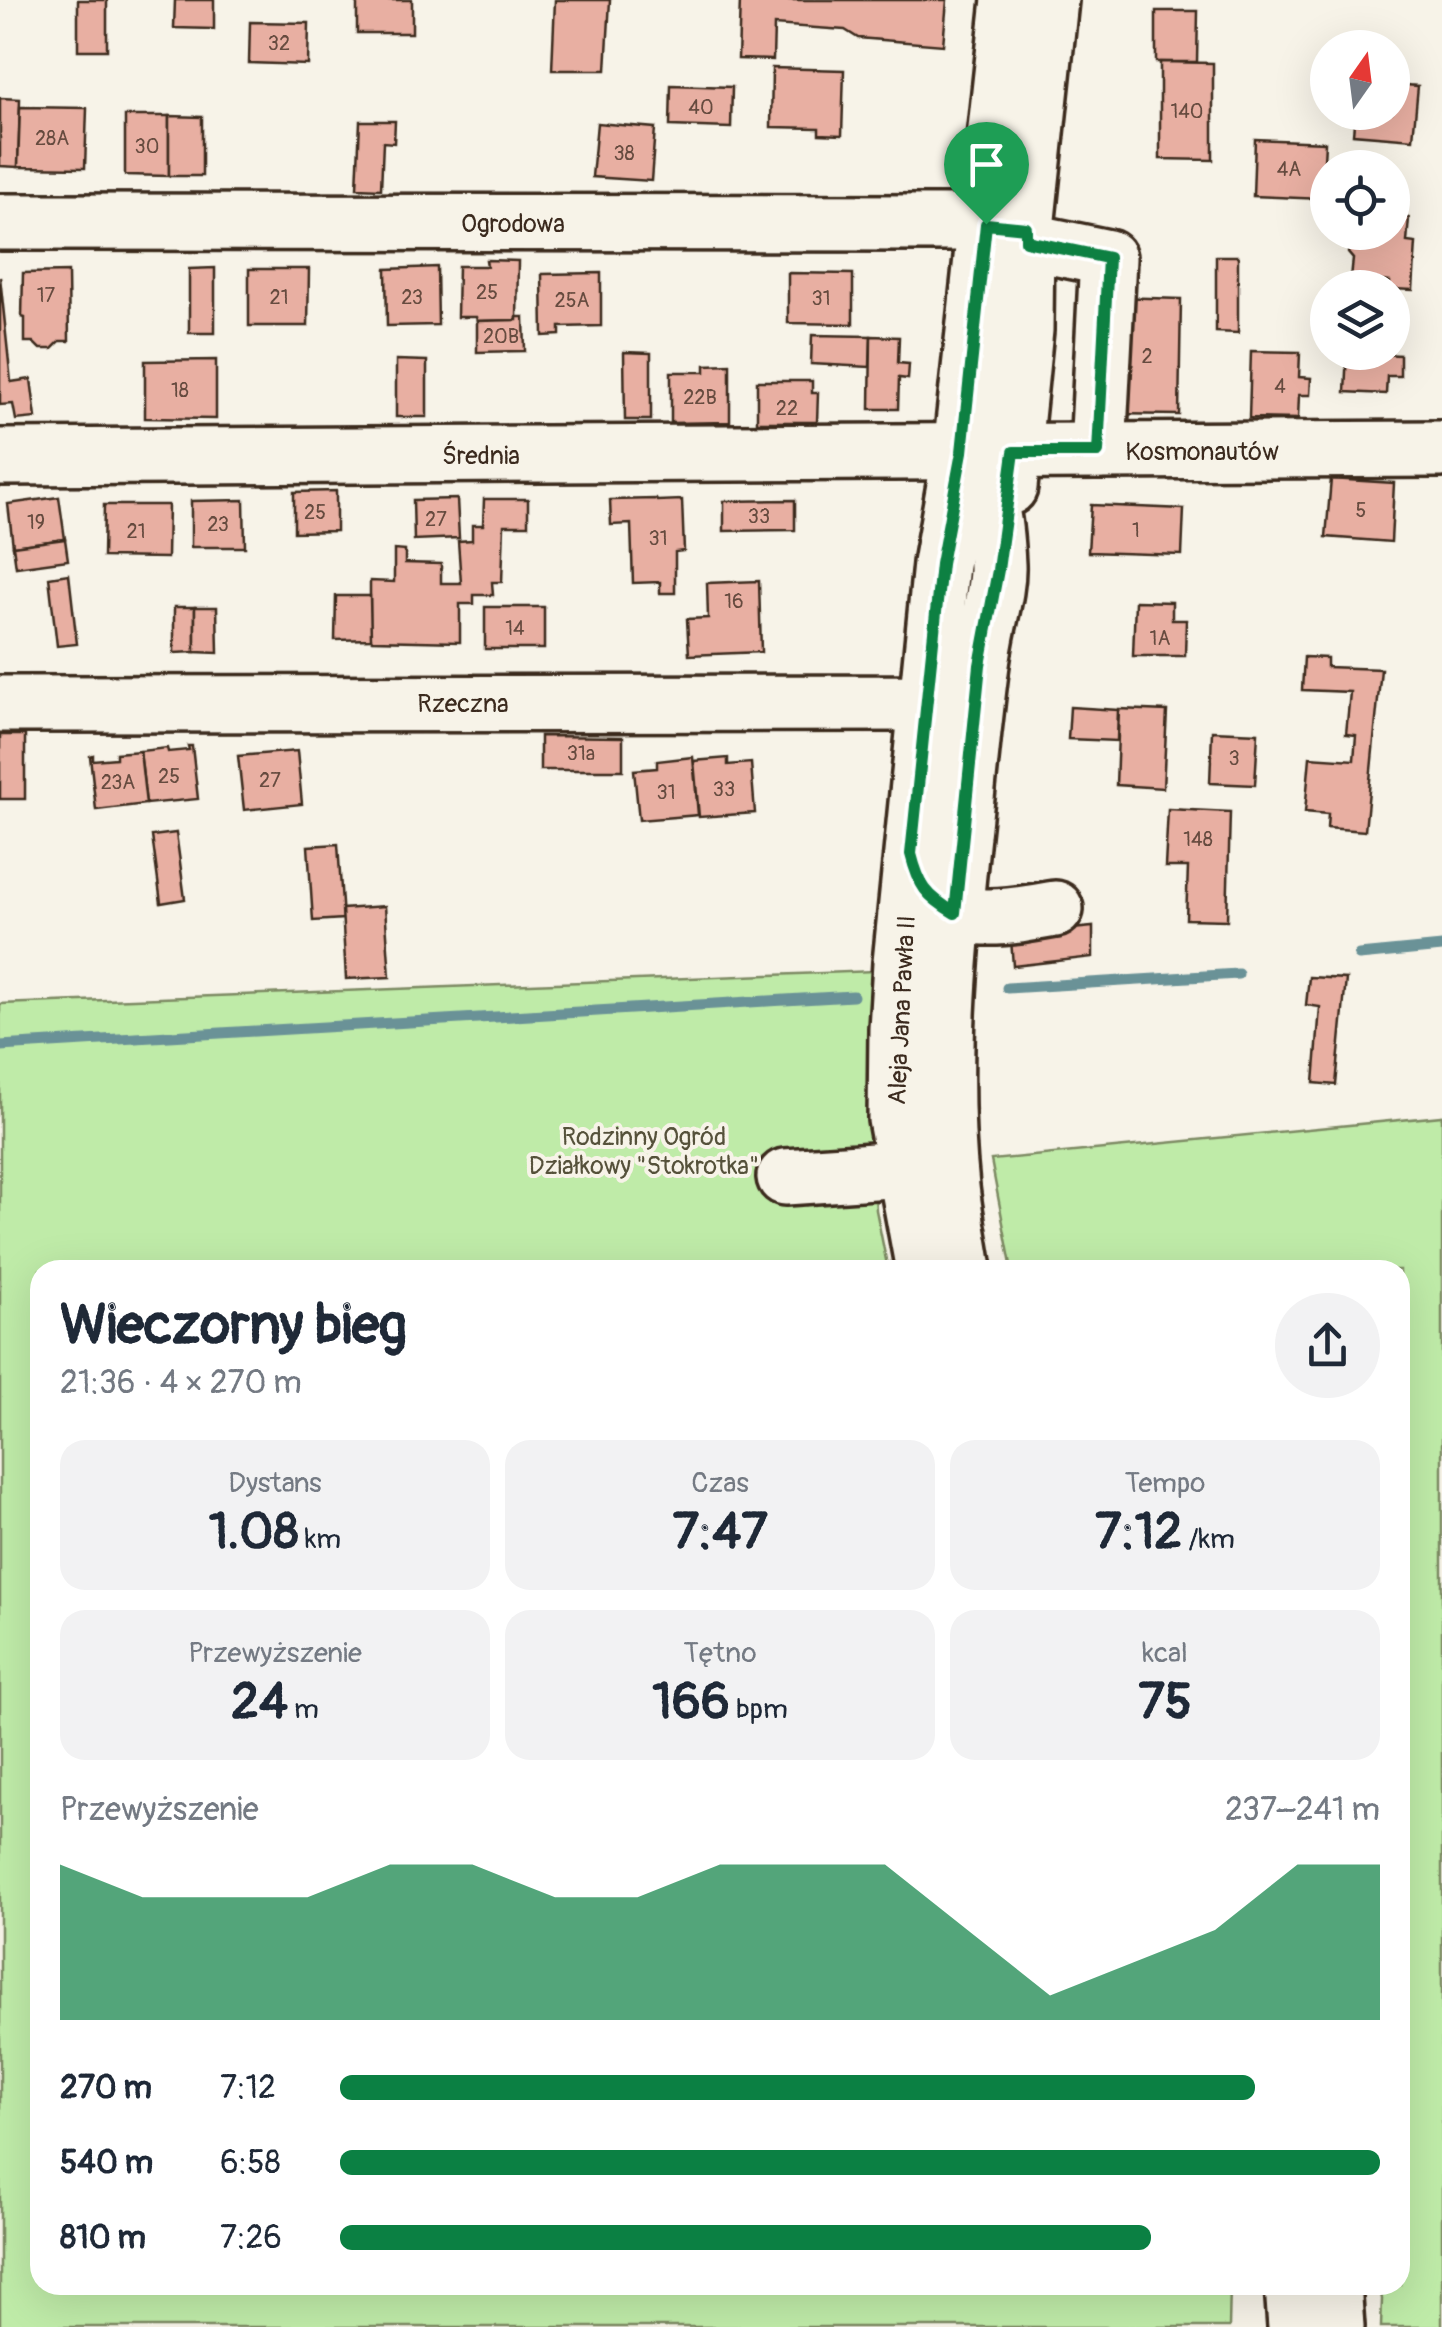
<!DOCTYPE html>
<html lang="pl">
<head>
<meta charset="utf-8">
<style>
	body { margin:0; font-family:Pangolin,sans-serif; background:#f2f2f3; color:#1f2937; height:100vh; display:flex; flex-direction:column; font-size:38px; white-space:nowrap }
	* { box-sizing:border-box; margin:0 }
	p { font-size:32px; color:#747a83 }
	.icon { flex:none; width:55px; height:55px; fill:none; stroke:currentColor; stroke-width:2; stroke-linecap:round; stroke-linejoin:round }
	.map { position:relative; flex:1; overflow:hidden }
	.panel { position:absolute; left:30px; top:1260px; width:1380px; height:1035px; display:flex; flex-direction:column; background:#fff; border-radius:30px; box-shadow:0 10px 40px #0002 }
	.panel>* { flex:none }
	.needle { width:65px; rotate:14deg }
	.tools { position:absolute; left:1310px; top:30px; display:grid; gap:20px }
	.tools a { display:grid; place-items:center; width:100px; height:100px; border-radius:50%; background:#fff; box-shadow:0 10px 40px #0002; font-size:50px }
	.pin { position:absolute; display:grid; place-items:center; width:85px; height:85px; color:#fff; margin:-102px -42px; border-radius:50% 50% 50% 0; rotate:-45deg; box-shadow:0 0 10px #0007 }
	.pin .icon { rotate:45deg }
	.round { display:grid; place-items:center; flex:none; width:105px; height:105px; border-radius:52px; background:#f2f2f3 }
	.headline { display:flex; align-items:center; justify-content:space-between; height:170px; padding:0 30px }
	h1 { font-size:55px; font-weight:700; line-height:75px }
	.stats { display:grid; grid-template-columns:repeat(3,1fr); gap:15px; height:170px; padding:10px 30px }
	.stats div { display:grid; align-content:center; border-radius:25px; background:#f2f2f3; text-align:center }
	.stats b { font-size:50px; font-weight:700 }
	.stats small { font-size:28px; font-weight:400 }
	.stats p { font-size:28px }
	.chart { height:280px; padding:20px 30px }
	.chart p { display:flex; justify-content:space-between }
	.chart svg { width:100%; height:180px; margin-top:10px; fill:#0b8043; opacity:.7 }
	ul { padding:0 30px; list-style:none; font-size:32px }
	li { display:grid; grid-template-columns:160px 120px 1fr; align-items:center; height:75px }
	li i { height:25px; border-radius:12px; background:#0b8043 }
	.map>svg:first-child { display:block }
	.green { fill:#bfeba8; stroke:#7d8a63; stroke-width:2.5 }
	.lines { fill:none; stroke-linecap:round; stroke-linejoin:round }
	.stream { stroke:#6a9297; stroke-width:11 }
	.building { fill:#e8afa2; stroke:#3b2a1e; stroke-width:2.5 }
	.minor-casing { stroke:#3b2a1e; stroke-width:62 }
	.minor { stroke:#f7f3e8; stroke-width:55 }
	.route-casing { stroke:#fff; stroke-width:20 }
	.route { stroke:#0b8043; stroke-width:12 }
	.labels { text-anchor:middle; stroke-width:8; stroke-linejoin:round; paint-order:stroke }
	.number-label { font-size:20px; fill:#664b3f }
	.street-label { font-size:25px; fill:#3b2a1e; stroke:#f7f3e8 }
	.park-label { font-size:25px; fill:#55513a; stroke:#f7f3e8 }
</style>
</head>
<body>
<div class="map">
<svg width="1442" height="2327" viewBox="0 0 1442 2327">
	<rect width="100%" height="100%" fill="#f7f3e8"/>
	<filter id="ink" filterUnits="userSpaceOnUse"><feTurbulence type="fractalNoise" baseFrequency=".01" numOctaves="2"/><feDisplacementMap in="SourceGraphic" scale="20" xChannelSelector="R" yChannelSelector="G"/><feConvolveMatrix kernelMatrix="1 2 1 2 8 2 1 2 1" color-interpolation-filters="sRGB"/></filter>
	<g filter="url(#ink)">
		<g class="green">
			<polygon points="874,971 869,1106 876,1210 888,1270 40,1270 40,2285 1230,2285 1229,2327 0,2327 0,1004"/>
			<polygon points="1442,1116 1442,2327 1381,2327 1382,2299 1379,2285 1400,2285 1400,1270 1012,1270 991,1160"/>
		</g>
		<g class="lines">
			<g class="stream">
				<polyline points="1359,955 1442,947"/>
				<polyline points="1007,988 1238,974"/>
				<polyline points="0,1046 853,996"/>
			</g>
		</g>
		<g class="building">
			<rect x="78" y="0" width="29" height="50"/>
			<polygon points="175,0 214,0 214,29 174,28"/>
			<rect x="357" y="0" width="55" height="33"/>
			<polygon points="555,0 610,0 606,70 552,70"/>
			<polygon points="740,0 947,0 943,45 858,38 845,30 774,25 773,60 738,59"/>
			<polygon points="1156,11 1198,11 1197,62 1156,62"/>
			<polygon points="250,22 309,23 308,65 249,63"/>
			<polygon points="1160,62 1213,63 1213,160 1160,159"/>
			<polygon points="772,68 844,70 842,135 819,134 819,128 771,127"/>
			<polygon points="1392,84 1418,86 1413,139 1353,134 1355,112 1392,112"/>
			<polygon points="671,85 732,87 731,128 670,126"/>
			<polygon points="0,98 20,99 18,167 0,166"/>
			<polygon points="20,107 87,108 85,168 18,167"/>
			<polygon points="125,116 169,116 169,176 125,175"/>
			<polygon points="169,116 202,117 202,176 169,176"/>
			<polygon points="360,121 395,121 394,143 383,142 381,189 357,188"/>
			<polygon points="597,123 655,128 651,181 592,177"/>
			<polygon points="1255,139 1325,142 1322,199 1253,196"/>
			<polygon points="1392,216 1409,218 1407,242 1416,243 1413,290 1392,289 1390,288 1390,282 1351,278 1353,259 1348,253 1349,242 1355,232 1392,232"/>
			<polygon points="1216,256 1238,256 1238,333 1216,332"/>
			<polygon points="486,260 518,261 517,320 477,321 476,317 457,317 458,266 487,266"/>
			<polygon points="437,267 438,325 387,326 386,269"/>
			<polygon points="215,268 215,333 189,333 189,269"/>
			<polygon points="249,269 309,269 308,326 249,326"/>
			<polygon points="68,272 69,341 60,341 52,349 40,349 33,342 25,342 25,318 22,317 23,273"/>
			<polygon points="601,273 601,326 560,327 560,335 543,336 542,274"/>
			<polygon points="788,273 853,274 853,324 788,323"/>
			<polygon points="0,277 11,382 31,379 36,418 16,420 13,404 0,405"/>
			<polygon points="1115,297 1181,299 1179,415 1113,414"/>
			<polygon points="517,317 524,317 525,351 477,352 477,321 517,320"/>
			<polygon points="812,335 871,336 870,367 811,364"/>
			<polygon points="871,336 899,337 898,363 909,364 908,379 899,378 898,409 870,409"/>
			<polygon points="1251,351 1300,352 1299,377 1311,378 1310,395 1299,395 1298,419 1249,418"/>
			<polygon points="624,352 651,353 651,420 625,420"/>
			<polygon points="1347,352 1400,355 1400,376 1387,376 1386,394 1345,392"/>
			<polygon points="216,360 216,419 145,418 145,361"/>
			<polygon points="396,360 427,361 427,417 396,417"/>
			<polygon points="730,364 730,422 671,423 671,372 705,372 705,365"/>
			<polygon points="757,381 812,381 812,393 818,393 817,422 757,422"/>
			<polygon points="1331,479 1394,483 1391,542 1326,537"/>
			<polygon points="336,491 336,531 294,532 294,492"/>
			<polygon points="59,497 65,539 13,546 8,504"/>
			<polygon points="457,499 459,538 414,540 413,500"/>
			<polygon points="484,499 528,499 528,525 504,525 502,582 492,582 493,595 474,595 474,604 460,604 460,642 372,640 370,636 370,581 394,582 394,550 405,551 405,563 441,564 441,583 461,583 458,541 472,540 472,525 483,525"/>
			<polygon points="656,499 657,501 682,500 684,551 675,552 675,593 660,593 660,582 633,583 631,524 611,525 610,500"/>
			<polygon points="244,500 245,547 191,547 191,501"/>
			<polygon points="795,500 795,530 724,531 724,501"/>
			<polygon points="104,505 168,505 167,558 103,557"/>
			<polygon points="1091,505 1184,509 1182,555 1088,552"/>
			<polygon points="65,539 68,560 16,567 13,546"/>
			<polygon points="69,574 77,644 57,646 49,577"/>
			<polygon points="759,581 761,652 689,655 687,619 708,618 707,583"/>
			<polygon points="336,596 370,596 371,639 335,640"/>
			<polygon points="1135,601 1172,602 1172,620 1186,620 1185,656 1133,656"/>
			<polygon points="174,607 195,607 195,652 174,653"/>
			<polygon points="195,607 217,607 218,653 195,652"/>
			<rect x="485" y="607" width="59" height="42"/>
			<polygon points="1304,657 1327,658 1327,667 1381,669 1365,831 1327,828 1328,814 1305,812 1310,757 1354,760 1356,735 1346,734 1350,692 1302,690"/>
			<polygon points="1070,707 1118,710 1117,741 1068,739"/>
			<polygon points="1119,709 1167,711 1163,788 1116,785"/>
			<polygon points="1212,731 1258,733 1255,785 1210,783"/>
			<rect x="0" y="735" width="25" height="64"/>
			<polygon points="540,736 623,737 623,770 540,770"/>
			<polygon points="188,746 192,746 198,799 146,804 140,751 167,748 168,752 189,750"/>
			<polygon points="140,751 146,804 96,810 90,756 93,755 93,760 116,758 116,753"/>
			<polygon points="297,751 302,804 244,810 238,756"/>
			<polygon points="693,757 698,815 639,820 634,770 657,768 657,761"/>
			<polygon points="728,758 728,765 751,763 755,813 699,817 694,761"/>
			<polygon points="1168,809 1230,812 1227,920 1186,919 1188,867 1165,867"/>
			<polygon points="176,833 185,899 161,903 152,836"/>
			<polygon points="338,844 343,919 313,921 308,846"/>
			<polygon points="385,906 390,977 346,979 342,909"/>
			<polygon points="1093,927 1093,957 1013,966 1011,939 1041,932"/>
			<polygon points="1309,977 1346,979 1336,1085 1314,1083 1320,1007 1306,1005"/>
		</g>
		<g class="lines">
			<g class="minor-casing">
				<g id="minor">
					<polyline points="0,222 961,223 1026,228"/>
					<polyline points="1026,241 1108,258 1098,451"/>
					<path d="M961,452C992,485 995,521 997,565C998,589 989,616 985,640C979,670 977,700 973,731C958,881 935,1036 951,1187C954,1215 960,1242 964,1270"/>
					<polyline points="0,457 1442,449"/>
					<polyline points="1009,487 1025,330 1026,228 1050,0"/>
					<path d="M0,704L926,703C953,694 964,688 980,665"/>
					<path d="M928,892C953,929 1017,916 1055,909"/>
					<polyline points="785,1177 904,1169"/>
					<polyline points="924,1270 896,1119 897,1029 901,963 941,564 961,452 1010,0"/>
					<polyline points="1293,2285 1296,2327"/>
					<polyline points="1333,2285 1336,2327"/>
				</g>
			</g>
			<use href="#minor" class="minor"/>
		</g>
	</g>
	<g class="lines" filter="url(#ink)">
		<g class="route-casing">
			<path id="route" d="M986,224L1026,228V241L1108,258L1098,452H1014L998,570L980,665L955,913C926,896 919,886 911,854L941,564L962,452Z"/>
		</g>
		<use href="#route" class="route"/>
	</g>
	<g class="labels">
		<g class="number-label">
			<text x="279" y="50">32</text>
			<text x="701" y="114">40</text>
			<text x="1187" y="118">140</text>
			<text x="52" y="145">28A</text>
			<text x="147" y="153">30</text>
			<text x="624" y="160">38</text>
			<text x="1289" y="176">4A</text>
			<text x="487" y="299">25</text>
			<text x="46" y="302">17</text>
			<text x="279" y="304">21</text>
			<text x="412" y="304">23</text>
			<text x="821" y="305">31</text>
			<text x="572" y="307">25A</text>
			<text x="501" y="343">20B</text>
			<text x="1147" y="363">2</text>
			<text x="1280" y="393">4</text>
			<text x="180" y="397">18</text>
			<text x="700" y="404">22B</text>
			<text x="787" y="415">22</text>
			<text x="1361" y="517">5</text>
			<text x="315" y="519">25</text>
			<text x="759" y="523">33</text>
			<text x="436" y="526">27</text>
			<text x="36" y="529">19</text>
			<text x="218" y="531">23</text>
			<text x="1136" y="537">1</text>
			<text x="136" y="538">21</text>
			<text x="658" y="545">31</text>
			<text x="734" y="608">16</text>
			<text x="515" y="635">14</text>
			<text x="1160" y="645">1A</text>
			<text x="581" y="760">31a</text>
			<text x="1234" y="765">3</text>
			<text x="169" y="783">25</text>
			<text x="270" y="787">27</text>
			<text x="118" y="789">23A</text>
			<text x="724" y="796">33</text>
			<text x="666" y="799">31</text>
			<text x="1198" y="846">148</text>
		</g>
		<g class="street-label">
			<text x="513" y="232">Ogrodowa</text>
			<text x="1202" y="460">Kosmonautów</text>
			<text x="481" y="464">Średnia</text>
			<text x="463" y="712">Rzeczna</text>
			<text transform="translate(901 1010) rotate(-87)" y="9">Aleja Jana Pawła II</text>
		</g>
		<g class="park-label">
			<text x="644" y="1145">Rodzinny Ogród<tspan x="644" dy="29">Działkowy "Stokrotka"</tspan></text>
		</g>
	</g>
</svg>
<div class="tools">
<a><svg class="needle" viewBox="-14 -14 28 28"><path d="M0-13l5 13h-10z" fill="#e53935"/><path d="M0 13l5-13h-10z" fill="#747a83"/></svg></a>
<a><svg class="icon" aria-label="locate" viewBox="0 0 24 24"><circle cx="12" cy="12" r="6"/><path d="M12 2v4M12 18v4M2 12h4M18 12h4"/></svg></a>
<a><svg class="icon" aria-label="layers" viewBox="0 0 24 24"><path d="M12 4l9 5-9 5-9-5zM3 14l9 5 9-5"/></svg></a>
</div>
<div class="pin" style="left:986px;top:224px;background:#1e9e55"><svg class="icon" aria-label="arrive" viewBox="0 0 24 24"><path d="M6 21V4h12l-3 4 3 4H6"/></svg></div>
<section class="panel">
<div class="headline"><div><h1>Wieczorny bieg</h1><p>21:36 · 4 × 270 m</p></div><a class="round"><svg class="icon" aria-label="share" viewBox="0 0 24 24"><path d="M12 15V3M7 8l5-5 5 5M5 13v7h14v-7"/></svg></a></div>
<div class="stats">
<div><p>Dystans</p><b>1.08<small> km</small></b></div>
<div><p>Czas</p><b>7:47</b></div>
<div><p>Tempo</p><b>7:12<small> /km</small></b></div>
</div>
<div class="stats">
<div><p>Przewyższenie</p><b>24<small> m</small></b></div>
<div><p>Tętno</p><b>166<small> bpm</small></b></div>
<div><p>kcal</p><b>75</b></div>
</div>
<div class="chart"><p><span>Przewyższenie</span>237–241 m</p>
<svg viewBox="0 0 160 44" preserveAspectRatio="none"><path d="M0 44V6L10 14L20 14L30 14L40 6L50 6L60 14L70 14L80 6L90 6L100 6L110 22L120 38L130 30L140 22L150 6L160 6V44z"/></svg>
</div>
<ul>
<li><b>270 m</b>7:12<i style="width:88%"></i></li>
<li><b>540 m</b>6:58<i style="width:100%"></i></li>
<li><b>810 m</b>7:26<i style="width:78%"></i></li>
</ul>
</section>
</div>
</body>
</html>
